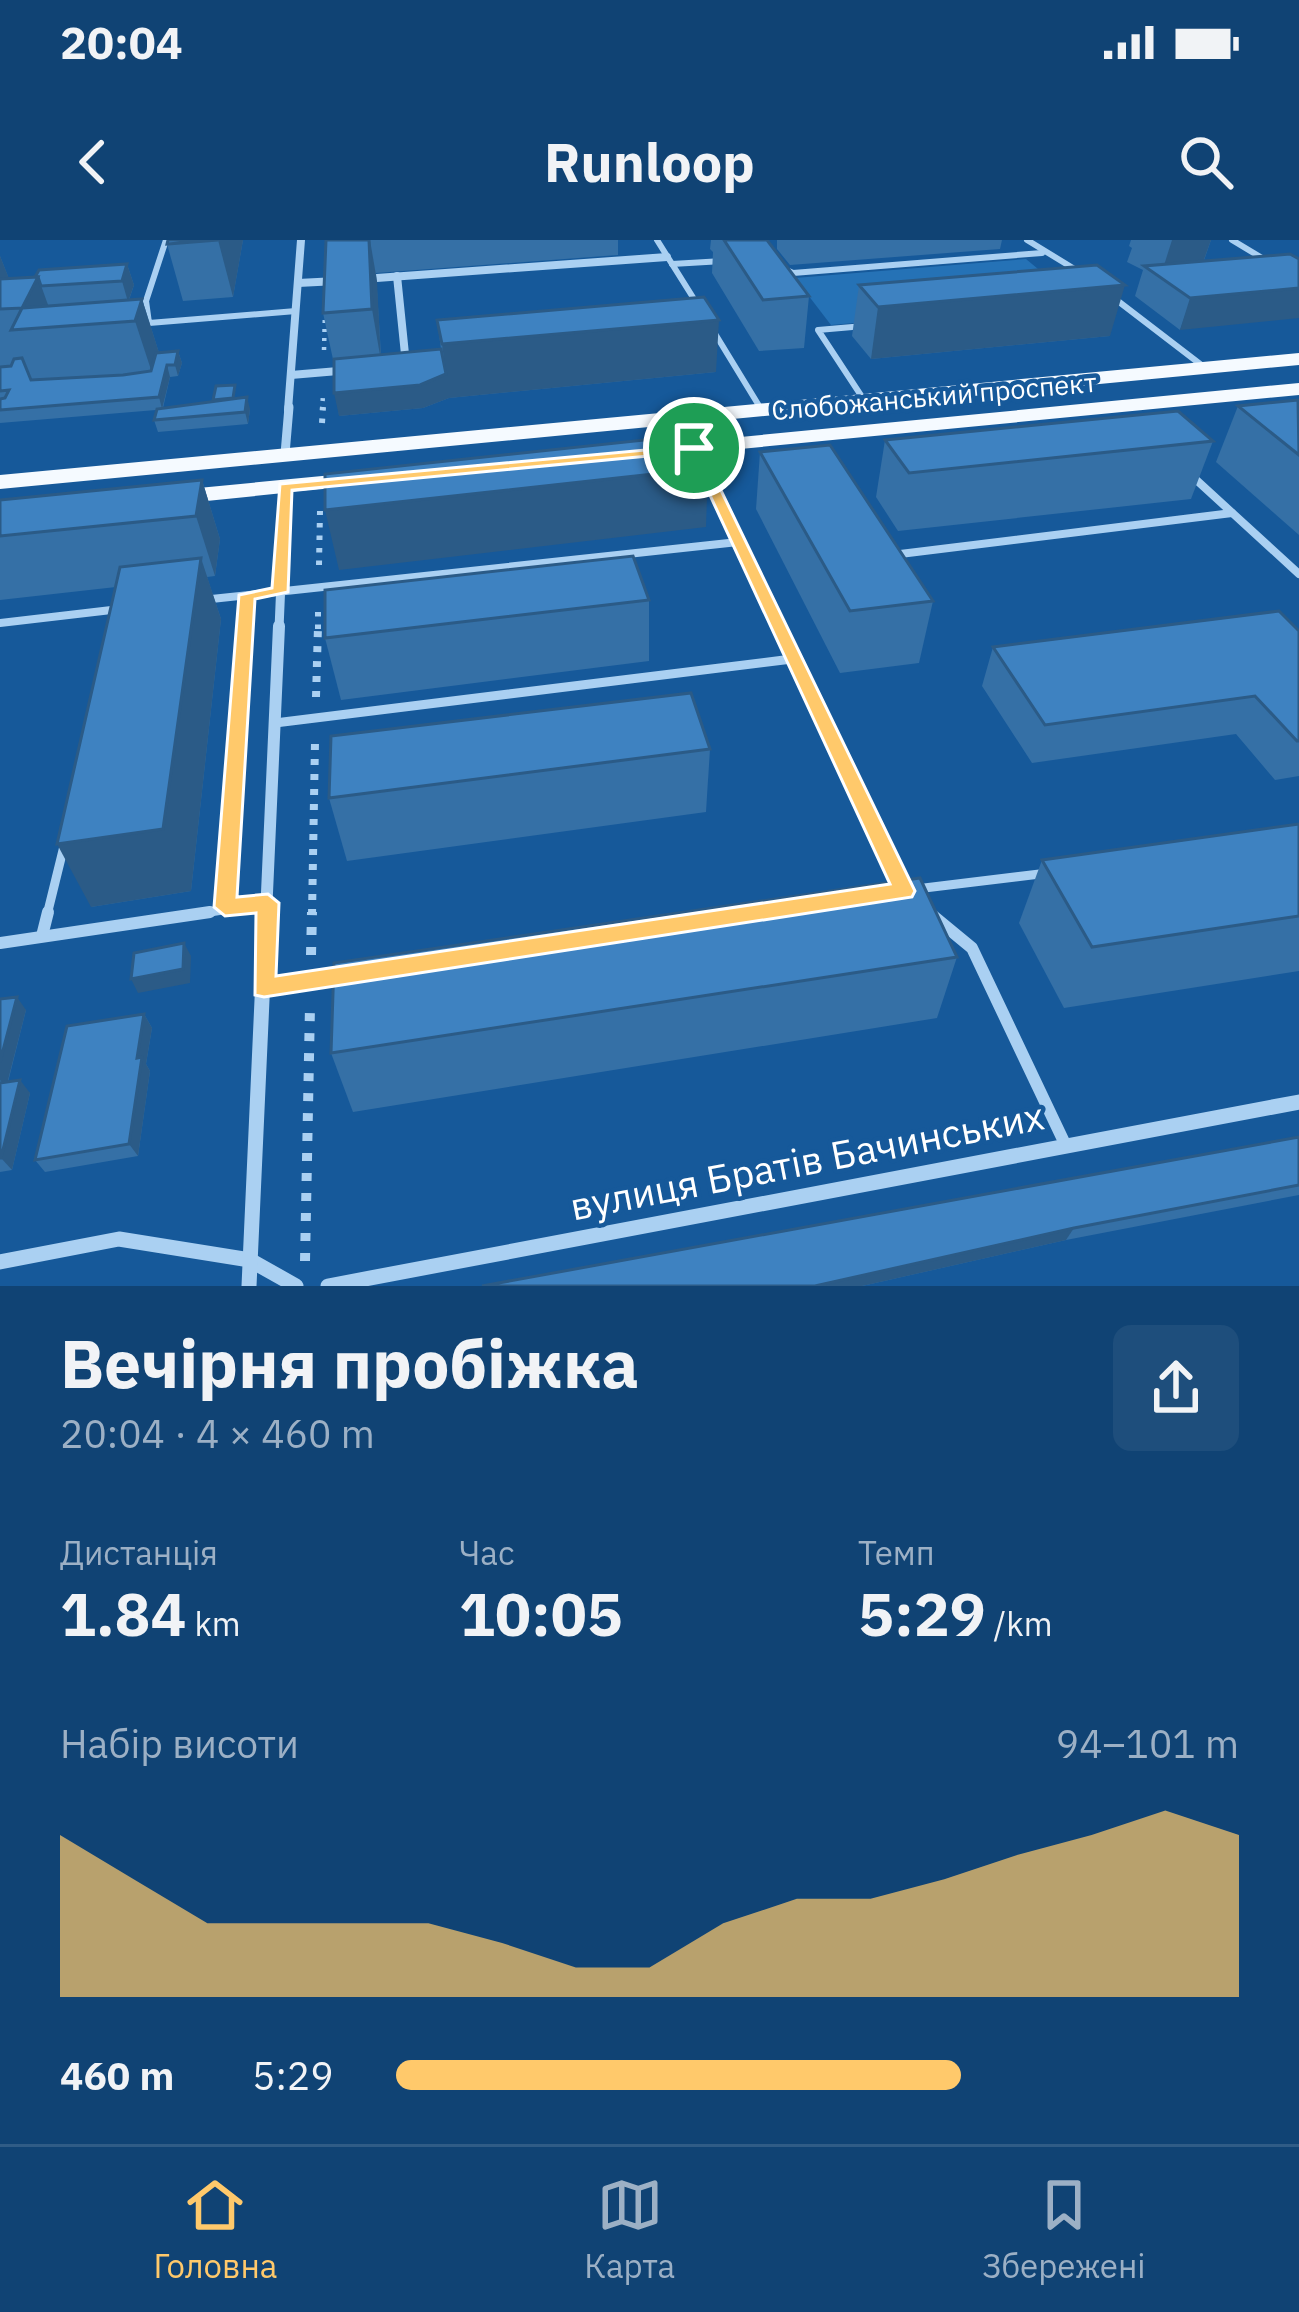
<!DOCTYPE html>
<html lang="uk">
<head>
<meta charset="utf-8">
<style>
	body { margin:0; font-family:"IBM Plex Sans",sans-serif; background:#1e4e7c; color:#f1f3f6; height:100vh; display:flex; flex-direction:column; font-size:45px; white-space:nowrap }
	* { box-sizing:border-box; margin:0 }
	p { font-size:39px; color:#9cb0c5 }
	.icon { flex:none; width:66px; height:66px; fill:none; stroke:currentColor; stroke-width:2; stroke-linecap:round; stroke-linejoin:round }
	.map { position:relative; height:1046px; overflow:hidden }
	.side { display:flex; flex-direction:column; background:#104374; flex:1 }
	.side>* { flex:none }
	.pin { position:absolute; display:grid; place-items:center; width:102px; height:102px; color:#fff; margin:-51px; border:6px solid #fff; border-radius:50%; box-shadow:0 3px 12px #0007 }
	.round { display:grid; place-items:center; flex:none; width:126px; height:126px; border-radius:18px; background:#1e4e7c }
	.overview { display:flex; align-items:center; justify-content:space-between; height:204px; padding:0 60px }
	h1 { font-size:66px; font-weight:700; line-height:90px }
	.metrics { display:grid; grid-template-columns:repeat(3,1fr); gap:18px; height:204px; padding:12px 60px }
	.metrics div { display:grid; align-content:center }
	.metrics b { font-size:60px; font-weight:700 }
	.metrics small { font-size:33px; font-weight:400 }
	.metrics p { font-size:33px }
	.chart { height:336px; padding:24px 60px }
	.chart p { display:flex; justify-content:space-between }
	.chart svg { width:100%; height:216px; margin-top:12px; fill:#ffc96b; opacity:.7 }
	ul { padding:0 60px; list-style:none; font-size:39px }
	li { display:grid; grid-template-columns:192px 144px 1fr; align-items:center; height:90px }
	li i { height:30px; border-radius:15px; background:#ffc96b }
	.status { display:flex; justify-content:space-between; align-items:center; height:84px; padding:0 60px; background:#104374; direction:ltr }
	.status svg { height:33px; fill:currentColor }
	header { display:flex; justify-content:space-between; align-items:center; height:156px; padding:0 60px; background:#104374; font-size:54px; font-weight:700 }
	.tab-bar { display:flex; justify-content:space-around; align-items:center; height:168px; border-top:3px solid #305c86; background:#104374; font-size:33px; color:#9cb0c5 }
	.tab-bar a { display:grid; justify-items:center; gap:6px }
	.tab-bar .current { color:#ffc96b }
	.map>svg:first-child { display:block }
	.green { fill:#2572b6 }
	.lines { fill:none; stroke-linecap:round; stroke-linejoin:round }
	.path-far3 { stroke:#aad0f2; stroke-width:4.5; stroke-dasharray:3 6; stroke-linecap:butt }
	.path-far2 { stroke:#aad0f2; stroke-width:6; stroke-dasharray:4.5 8; stroke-linecap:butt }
	.path-far1 { stroke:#aad0f2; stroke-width:8; stroke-dasharray:6 9; stroke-linecap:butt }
	.path { stroke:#aad0f2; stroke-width:10; stroke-dasharray:8 12; stroke-linecap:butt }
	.lane-far3 { stroke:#aad0f2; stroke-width:6 }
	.lane-far2 { stroke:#aad0f2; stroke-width:8 }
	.lane-far1 { stroke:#aad0f2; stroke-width:9 }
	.lane { stroke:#aad0f2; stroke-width:12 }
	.street-far3 { stroke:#aad0f2; stroke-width:8 }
	.street-far2 { stroke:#aad0f2; stroke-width:9 }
	.street-far1 { stroke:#aad0f2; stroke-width:12 }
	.street { stroke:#aad0f2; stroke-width:15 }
	.primary { fill:#f5faff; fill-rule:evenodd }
	.wall { fill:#3570a6 }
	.shaded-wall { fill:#2b5b87 }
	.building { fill:#3e82c1; stroke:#2b5b87; stroke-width:3 }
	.route { fill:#ffc96b; stroke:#fff; stroke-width:3; fill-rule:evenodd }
	.labels { text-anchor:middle; stroke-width:9; stroke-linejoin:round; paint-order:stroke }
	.far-street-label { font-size:27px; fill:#fff; stroke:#16599a }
	.near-street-label { font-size:39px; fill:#fff; stroke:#16599a }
</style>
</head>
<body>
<div class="status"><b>20:04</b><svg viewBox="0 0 49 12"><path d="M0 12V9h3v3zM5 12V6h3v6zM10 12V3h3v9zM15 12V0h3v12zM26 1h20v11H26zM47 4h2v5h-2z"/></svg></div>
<header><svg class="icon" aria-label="back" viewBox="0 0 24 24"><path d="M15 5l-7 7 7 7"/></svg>Runloop<svg class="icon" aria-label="search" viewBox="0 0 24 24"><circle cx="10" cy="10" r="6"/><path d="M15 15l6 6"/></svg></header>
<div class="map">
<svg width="1299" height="1046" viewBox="0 0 1299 1046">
	<rect width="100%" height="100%" fill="#16599a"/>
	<polygon class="green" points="1026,19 1079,63 831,85 795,38"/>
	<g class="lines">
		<g class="path-far3">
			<polyline points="324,110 325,71"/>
			<polyline points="322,170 323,155"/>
		</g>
		<g class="path-far2">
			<polyline points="322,183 323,167"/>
			<polyline points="319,325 320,271"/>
			<polyline points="245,389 246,375"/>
			<polyline points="318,389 318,370"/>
		</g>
		<g class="path-far1">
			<polyline points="316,457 318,386"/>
			<polyline points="226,648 245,386"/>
			<polyline points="312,675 315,502"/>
		</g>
		<g class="path">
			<polyline points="311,715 312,672"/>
			<polyline points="305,1021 310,766"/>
		</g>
		<g class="lane-far3">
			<polyline points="166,0 146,61 149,83 296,71"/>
			<polyline points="657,0 699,67"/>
			<polyline points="1027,0 1081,33"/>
			<polyline points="1232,0 1267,21"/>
			<polyline points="672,24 723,21"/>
			<polyline points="780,27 793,33 1042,13"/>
			<polyline points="1114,58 1204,127"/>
			<polyline points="864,86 818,90 864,160"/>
			<polyline points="714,92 761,169"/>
		</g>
		<g class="lane-far2">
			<polyline points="705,229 780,389"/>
			<polyline points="1192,236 1299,334"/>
			<polyline points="892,315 1232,273"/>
			<polyline points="202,360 738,302"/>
			<polyline points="0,383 120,369"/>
		</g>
		<g class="lane-far1">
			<polyline points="779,386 902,648"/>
			<polyline points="275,483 792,419"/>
			<polyline points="916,649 1048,633"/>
			<polyline points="47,675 65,602"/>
			<polyline points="190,675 268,663"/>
		</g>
		<g class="lane">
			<polyline points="932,675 972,708 1066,906"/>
			<polyline points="42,696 48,672"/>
			<polyline points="0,703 210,672"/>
			<polyline points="264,747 341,736"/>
		</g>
		<g class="street-far3">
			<polyline points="397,36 406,124"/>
			<polyline points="363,39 667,17"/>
			<polyline points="298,43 337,41"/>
			<polyline points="291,135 350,130"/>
			<polyline points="288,170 301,0"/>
		</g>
		<g class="street-far2">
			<polyline points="285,214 289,167"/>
			<polyline points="279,389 285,247"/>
		</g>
		<polyline class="street-far1" points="266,675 279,386"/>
		<g class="street">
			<polyline points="0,1022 119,999 250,1020 296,1046"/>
			<polyline points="249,1046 266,672"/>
			<polyline points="328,1046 1299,862"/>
		</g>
		<g class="primary">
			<polygon points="1299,113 1299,125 0,249 0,235"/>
			<polygon points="1299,143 1299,155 657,217 646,211 657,205"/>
			<polygon points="364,232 375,239 372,244 167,265 156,258 167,251"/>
		</g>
	</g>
	<g class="wall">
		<polygon points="168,0 243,0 233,57 183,61 167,4"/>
		<polygon points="326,0 618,0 618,15 376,33 381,115 441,109 437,80 716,132 449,158 423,168 339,176 334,124 323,73"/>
		<polygon points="711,0 767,0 809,56 804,108 759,111 712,33 713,12 710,9"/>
		<polygon points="777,0 1002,0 1000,9 790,25 777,9"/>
		<polygon points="1131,0 1211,0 1180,90 1135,56 1143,30 1127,22 1132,8 1129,6"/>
		<polygon points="0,16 9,39 127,24 134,45 129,60 142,59 159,113 178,111 182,123 178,136 170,137 163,168 238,158 250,169 248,184 158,192 154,180 156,170 0,183"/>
		<polygon points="859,45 1110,96 871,119 852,96"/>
		<polygon points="1299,161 1299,295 1216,222 1238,166"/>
		<polygon points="885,200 1213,201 1191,259 898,291 876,257"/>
		<polygon points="760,212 933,361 919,423 840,433 756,269"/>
		<polygon points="202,240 220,299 215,336 207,337 221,379 191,651 91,667 116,347 0,360 0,260"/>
		<polygon points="649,360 649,421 341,460 325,398"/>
		<polygon points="1299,391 1299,536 1275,540 1236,494 1032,523 982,446 993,407"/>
		<polygon points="710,509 706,572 347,621 329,558"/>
		<polygon points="1299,584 1299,731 1064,768 1019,683 1042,620"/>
		<polygon points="957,717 937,778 353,872 331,813"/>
		<polygon points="0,759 26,770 8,842 30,853 12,930 0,932"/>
		<polygon points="144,774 152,788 146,824 150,831 138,916 45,932 35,920"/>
		<polygon points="1299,897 1299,955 1066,1000 862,1046 482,1046"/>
	</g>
	<g class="shaded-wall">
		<polygon points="218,0 243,0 233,57"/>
		<polygon points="370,0 377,41 381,121 372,69"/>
		<polygon points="1172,0 1211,0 1202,25 1160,38"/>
		<polygon points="0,16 16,56 0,61"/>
		<polygon points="127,24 134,45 128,62 122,41"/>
		<polygon points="38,37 56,87 22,68"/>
		<polygon points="1125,45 1110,96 871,119 878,67"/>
		<polygon points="1299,48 1299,78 1180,90 1190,58"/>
		<polygon points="142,59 161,119 155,142 135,81"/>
		<polygon points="719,80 716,132 449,158 423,168 339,176 334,153 446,134 442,104"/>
		<polygon points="178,111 182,123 178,136 175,125"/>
		<polygon points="167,125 170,137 162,169 159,157"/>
		<polygon points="247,157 250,169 248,184 245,172"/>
		<polygon points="708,228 706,287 339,330 325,270"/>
		<polygon points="202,240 220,299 215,336 196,276"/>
		<polygon points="201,318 221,379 191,651 91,667 57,604"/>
		<polygon points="184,703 191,716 190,743 138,753 131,739"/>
		<polygon points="17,757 26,770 6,848 0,840 0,822"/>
		<polygon points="144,774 152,788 146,824 150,831 138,916 129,904 137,818"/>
		<polygon points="20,840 30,853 12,930 1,918"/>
		<polygon points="1074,988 1066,1000 862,1046 815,1046"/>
	</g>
	<g class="building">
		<polygon points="168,0 218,0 167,4"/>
		<polygon points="326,0 369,0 372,69 323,73"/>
		<polygon points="724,0 767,0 809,56 763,60"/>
		<polygon points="1290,14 1299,19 1299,48 1190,58 1144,26"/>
		<polygon points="127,24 122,41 41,46 38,37 35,37 39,30"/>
		<polygon points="1097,25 1125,45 878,67 859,45"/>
		<polygon points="38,37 22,68 142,59 135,81 11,90 22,68 0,69 0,39"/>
		<polygon points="704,57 719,80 442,104 437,80"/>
		<polygon points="441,109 446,134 420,145 334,153 334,119"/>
		<polygon points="178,111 175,125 167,125 159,157 0,170 0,159 5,158 9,150 0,151 0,127 11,126 14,119 22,118 31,140 123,135 151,131 156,113"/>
		<polygon points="235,145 233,158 213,160 216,146"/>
		<polygon points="247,157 245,172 154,180 157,169"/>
		<polygon points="1298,160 1299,215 1238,166"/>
		<polygon points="1178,171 1213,201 909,233 885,200"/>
		<polygon points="691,195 708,228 325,270 325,234"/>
		<polygon points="830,205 933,361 850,371 760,212"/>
		<polygon points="202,240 196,276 0,296 0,260"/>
		<polygon points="633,316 649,360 325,398 325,350"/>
		<polygon points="201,318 163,589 57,604 120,327"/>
		<polygon points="1279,371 1299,391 1299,501 1297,501 1255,456 1045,485 993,407"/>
		<polygon points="691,453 710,509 329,558 331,496"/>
		<polygon points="1299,584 1299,676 1092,707 1042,620"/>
		<polygon points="920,638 957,717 331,813 334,723"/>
		<polygon points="184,703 183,729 131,739 134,713"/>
		<polygon points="17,757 0,822 0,759"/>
		<polygon points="144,774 137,818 142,817 129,904 35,920 67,786"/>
		<polygon points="20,840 1,918 0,918 0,843"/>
		<polygon points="1299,897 1299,945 1074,988 815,1046 482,1046"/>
	</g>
	<path class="route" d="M699,205L915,651L912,657L264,757L255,755L256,673L225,676L214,667L239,355L272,348L280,244ZM690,212L890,644L276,736L279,663L268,654L237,657L255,359L288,352L292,250Z"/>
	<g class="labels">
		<g class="far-street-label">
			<text transform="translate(934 157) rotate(-5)" y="9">Слобожанський проспект</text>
		</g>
		<g class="near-street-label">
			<text transform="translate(807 921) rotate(-11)" y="14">вулиця Братів Бачинських</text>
		</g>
	</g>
</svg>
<div class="pin" style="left:694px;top:208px;background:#1e9e55"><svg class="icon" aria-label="arrive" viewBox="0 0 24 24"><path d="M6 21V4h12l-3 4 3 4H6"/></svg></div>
</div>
<section class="side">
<div class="overview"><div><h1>Вечірня пробіжка</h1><p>20:04 · 4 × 460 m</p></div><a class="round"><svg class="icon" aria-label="share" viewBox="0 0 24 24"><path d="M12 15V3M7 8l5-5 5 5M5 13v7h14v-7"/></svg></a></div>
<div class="metrics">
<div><p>Дистанція</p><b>1.84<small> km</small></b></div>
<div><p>Час</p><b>10:05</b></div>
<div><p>Темп</p><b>5:29<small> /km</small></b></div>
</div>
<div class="chart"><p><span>Набір висоти</span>94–101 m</p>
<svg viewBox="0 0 160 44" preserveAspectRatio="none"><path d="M0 44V11L10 20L20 29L30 29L40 29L50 29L60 33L70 38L80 38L90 29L100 24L110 24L120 20L130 15L140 11L150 6L160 11V44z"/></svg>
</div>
<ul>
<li><b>460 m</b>5:29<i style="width:67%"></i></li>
</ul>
</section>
<nav class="tab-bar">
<a class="current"><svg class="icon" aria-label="home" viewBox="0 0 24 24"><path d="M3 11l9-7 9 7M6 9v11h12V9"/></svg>Головна</a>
<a><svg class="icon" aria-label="map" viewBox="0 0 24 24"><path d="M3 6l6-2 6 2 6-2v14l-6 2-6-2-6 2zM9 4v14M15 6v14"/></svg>Карта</a>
<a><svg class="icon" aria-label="saved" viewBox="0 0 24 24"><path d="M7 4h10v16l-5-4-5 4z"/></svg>Збережені</a>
</nav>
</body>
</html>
